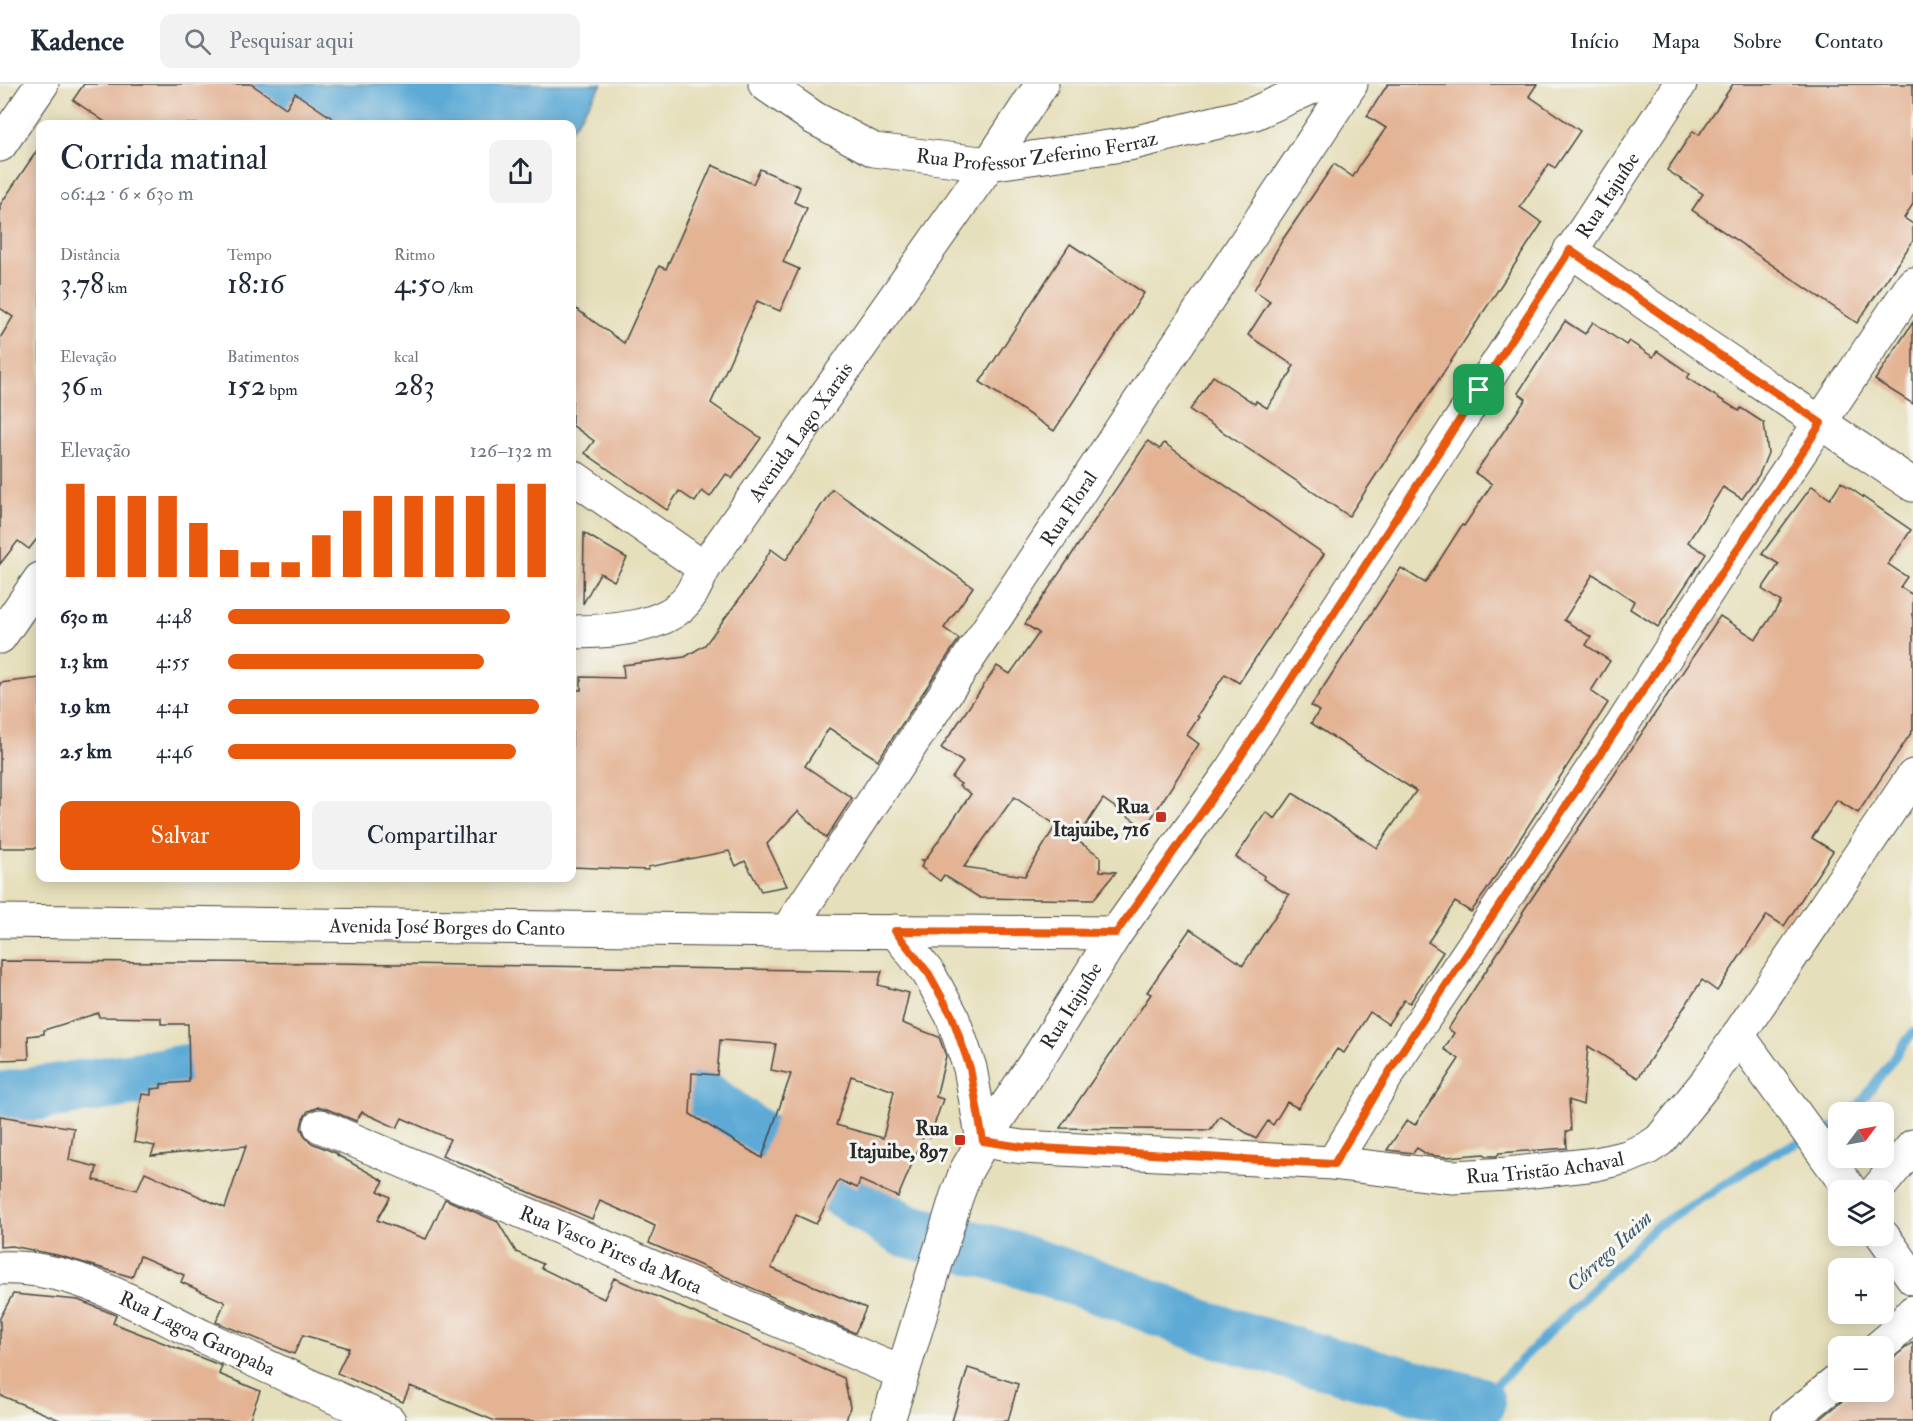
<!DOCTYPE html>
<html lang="pt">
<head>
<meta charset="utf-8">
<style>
	body { margin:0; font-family:"IM FELL Double Pica",serif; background:#f2f2f3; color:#1f2937; height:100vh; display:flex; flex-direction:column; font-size:22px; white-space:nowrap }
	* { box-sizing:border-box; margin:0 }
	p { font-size:20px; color:#747a83 }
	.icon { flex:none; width:33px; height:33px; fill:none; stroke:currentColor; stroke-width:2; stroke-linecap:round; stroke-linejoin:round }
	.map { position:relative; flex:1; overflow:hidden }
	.sheet { position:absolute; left:36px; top:36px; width:540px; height:762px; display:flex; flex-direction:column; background:#fff; border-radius:12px; box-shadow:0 3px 15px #0003 }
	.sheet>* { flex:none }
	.needle { width:39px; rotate:58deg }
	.fabs { position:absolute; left:1828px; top:1018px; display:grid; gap:12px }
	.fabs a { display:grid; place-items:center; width:66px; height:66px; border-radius:12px; background:#fff; box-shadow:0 3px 15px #0003; font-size:30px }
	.pin { position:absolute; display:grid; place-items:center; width:51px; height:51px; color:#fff; margin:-26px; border-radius:12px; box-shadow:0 3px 9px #0006 }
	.round { display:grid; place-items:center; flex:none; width:63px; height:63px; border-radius:12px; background:#f2f2f3 }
	.head { display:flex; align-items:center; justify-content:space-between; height:102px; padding:0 24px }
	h1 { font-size:33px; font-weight:600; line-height:45px }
	.metrics { display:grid; grid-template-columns:repeat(3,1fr); gap:9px; height:102px; padding:6px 24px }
	.metrics div { display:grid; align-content:center }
	.metrics b { font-size:30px; font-weight:600 }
	.metrics small { font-size:16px; font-weight:400 }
	.metrics p { font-size:16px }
	.chart { height:168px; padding:12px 24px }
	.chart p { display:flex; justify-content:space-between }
	.chart svg { width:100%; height:108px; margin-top:6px; stroke:#ea580c; stroke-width:6 }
	.cta { display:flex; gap:12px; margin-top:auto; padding:12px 24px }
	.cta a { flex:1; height:69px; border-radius:12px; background:#ea580c; color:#fff; font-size:24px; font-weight:600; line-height:69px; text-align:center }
	.cta a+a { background:#f2f2f3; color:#1f2937 }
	ul { padding:0 24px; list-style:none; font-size:20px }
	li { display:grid; grid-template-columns:96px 72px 1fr; align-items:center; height:45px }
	li i { height:15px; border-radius:8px; background:#ea580c }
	header { display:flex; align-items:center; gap:36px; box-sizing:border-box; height:84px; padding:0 30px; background:#fff; border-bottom:2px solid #e0e1e3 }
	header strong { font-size:28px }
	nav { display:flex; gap:33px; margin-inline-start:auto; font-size:21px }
	.search { width:420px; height:54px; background:#f2f2f3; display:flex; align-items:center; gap:15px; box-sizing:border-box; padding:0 21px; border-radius:12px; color:#747a83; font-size:22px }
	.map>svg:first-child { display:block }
	.water { fill:#5daad6; stroke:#446a80; stroke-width:1.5 }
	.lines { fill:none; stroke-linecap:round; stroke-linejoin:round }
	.stream { stroke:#5daad6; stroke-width:9 }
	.river { stroke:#5daad6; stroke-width:54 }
	.building { fill:#e3b394; fill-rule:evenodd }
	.minor-casing { stroke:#474641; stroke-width:35 }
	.secondary-casing { stroke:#474641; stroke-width:35 }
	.minor { stroke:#fff; stroke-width:33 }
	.secondary { stroke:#fff; stroke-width:33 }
	.route-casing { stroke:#fff; stroke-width:12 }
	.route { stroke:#ea580c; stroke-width:8 }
	.poi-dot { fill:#c8321e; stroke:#f6f6f2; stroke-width:2 }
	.labels { text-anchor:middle; stroke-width:6; stroke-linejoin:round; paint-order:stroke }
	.street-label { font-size:20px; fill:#2b2b2b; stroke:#f6f6f2 }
	.poi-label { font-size:20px; font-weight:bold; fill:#2b2b2b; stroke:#f6f6f2; text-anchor:end }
	.water-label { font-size:21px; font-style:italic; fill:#3c5767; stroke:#f6f6f2 }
</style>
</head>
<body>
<header>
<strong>Kadence</strong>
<div class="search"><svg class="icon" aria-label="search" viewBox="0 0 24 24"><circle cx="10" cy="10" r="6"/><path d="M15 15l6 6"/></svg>Pesquisar aqui</div>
<nav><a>Início</a><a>Mapa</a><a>Sobre</a><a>Contato</a></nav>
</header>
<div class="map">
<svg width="1913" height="1337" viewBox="0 0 1913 1337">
	<rect width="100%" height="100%" fill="#f6f6f2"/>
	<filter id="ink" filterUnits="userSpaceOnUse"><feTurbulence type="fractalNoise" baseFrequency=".0167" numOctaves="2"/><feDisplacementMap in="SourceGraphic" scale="12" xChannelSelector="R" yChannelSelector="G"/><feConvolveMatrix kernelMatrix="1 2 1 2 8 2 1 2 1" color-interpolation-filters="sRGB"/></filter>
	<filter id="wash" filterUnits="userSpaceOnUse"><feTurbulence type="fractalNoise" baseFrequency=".008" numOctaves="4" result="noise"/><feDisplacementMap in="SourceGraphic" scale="24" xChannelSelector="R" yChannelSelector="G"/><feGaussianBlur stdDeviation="1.35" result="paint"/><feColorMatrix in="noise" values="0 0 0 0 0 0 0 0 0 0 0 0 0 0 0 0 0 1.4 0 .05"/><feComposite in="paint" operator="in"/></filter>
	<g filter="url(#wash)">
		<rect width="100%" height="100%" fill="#e6dfbb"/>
		<polygon class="water" points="231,0 602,0 572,44 572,40 299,40"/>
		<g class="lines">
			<g class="stream">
				<polyline points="1853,1029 1913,948"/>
				<polyline points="1460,1337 1654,1144 1769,1072 1839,1040"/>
			</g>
			<g class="river">
				<polyline points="620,981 696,1008 754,1050 902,1145 998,1170 1120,1210 1201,1242 1300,1272 1478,1319"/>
				<polyline points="0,1015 262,976"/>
			</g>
		</g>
		<g id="blocks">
			<g class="building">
				<polygon points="84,0 251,0 286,24 295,9 341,40 108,40 73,16"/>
				<polygon points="1388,0 1537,0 1529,12 1580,47 1555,84 1549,80 1520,123 1542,139 1349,432 1190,326 1213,292 1255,320 1256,317 1267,324 1292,287 1291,286 1294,282 1248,251 1270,217 1254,206 1283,155 1334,80 1353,93 1361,79 1386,44 1367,32"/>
				<polygon points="1733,0 1913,0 1913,120 1904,134 1913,140 1913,157 1857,239 1692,126 1703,110 1667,86 1693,47 1699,51"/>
				<polygon points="40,62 40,451 29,465 18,457 0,480 0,254 13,233 0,224 0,121"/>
				<polygon points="712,81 753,100 760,85 800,103 794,118 807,124 783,178 799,185 780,227 757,217 711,319 761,354 732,395 726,390 710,413 702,407 695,418 679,407 667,426 585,369 594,357 572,341 572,222 624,259 659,182 666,185"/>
				<polygon points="1070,160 1144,209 1054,347 980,298"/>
				<polygon points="1565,237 1585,250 1593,238 1626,261 1629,257 1653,273 1657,267 1690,290 1687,294 1739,327 1741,324 1764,339 1768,369 1759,391 1742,415 1723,403 1688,458 1706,470 1658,543 1630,525 1634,517 1593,490 1564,536 1591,553 1586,561 1610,577 1591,607 1608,619 1486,807 1471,828 1455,818 1428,858 1443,868 1410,919 1404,916 1388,940 1370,928 1344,969 1337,965 1298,1024 1287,1018 1273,1041 1268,1037 1256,1055 1220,1032 1210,1046 1060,1044 1151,910 1147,908 1190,845 1243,881 1289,811 1263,795 1264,792 1236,773 1266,728 1275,735 1293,709 1377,764 1416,707 1311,639 1319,627 1311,622 1401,484 1425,499 1462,441 1464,442 1492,400 1475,389 1526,315 1518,309"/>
				<polygon points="1913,238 1913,320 1875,296"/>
				<path d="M1148,357L1160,365L1164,359L1324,470L1239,599L1225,590L1197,632L1199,633L1187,651L1199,660L1145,744L1103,715L1076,756L1100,772V787L1116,788L1093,816L980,814L944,791L940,797L921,783L924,778L921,776H925L971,710L959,702L961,700L952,694L963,678L941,664L997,582L1010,590L1039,549L1025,540ZM1014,713L1056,741L1025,792L964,783Z"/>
				<polygon points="1841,398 1911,446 1888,480 1907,493 1900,503 1913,511 1913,646 1858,729 1837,716 1812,754 1833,767 1784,842 1767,831 1717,907 1702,896 1638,994 1588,962 1583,1021 1569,1016 1571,1047 1566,1048 1567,1064 1499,1069 1497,1072 1487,1072 1484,1070 1447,1073 1428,1071 1417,1064 1413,1069 1387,1066 1407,1036 1415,1041 1459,975 1444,965 1454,949 1448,945 1523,830 1522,829 1720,532 1756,555 1781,518 1762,505 1779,480 1762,470 1812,402 1830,415"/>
				<polygon points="832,405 973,503 944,544 959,555 878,676 829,644 805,682 852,714 826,754 798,727 767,760 787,802 761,807 745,777 736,782 729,767 648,783 648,786 572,783 572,606 581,606 581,593 624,594 623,581 685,573 705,561 754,495 771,465 786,476"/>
				<polygon points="584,449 627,474 614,497 600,489 583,520"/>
				<polygon points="40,594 40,764 0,764 0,599"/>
				<path d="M0,877L334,879L882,887L878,901L909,909L902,939L939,953L946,972L936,1013L943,1015L930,1053L924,1051L898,1113L860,1096L857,1104L839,1096L816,1140L796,1131L771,1184L866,1224L855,1249L649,1159L655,1142L632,1131L600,1117L592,1135L442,1071L450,1055L402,1034L397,1044L362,1028L356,1037L327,1025L318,1023L308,1027L303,1035L301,1044L305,1053L312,1059L338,1070L337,1071L384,1097L378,1107L390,1113L377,1136L426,1155L445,1115L498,1138L516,1168L543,1180L541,1184L604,1215L614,1194L844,1294L850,1323L846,1337H495L410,1302L403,1318L337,1289L349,1264L303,1251L294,1270L216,1238L225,1218L181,1198L184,1191L140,1172L132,1193L57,1171L12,1162L0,1163V1032L74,1044L69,1076L97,1083L94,1096L137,1106L145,1088L225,1124L246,1062L151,1072L155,1062L134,1058L142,1010L151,1011V1005L161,1004V1000L189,998L188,940H161V934L99,933L98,929L44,946V950L28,952L29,975L0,976ZM720,956L776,960L771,986L791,990L762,1074L690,1030L692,989L717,991ZM851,992L894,1007L883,1054L836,1041Z"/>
				<polygon points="13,1210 78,1216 116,1231 113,1239 222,1282 219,1290 260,1307 249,1337 62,1337 0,1311 0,1234"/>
				<polygon points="1913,1258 1913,1337 1818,1337 1853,1308 1884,1308 1884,1281"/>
				<polygon points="968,1284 1018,1300 1008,1337 952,1337"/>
			</g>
		</g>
	</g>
	<g filter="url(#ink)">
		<use href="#blocks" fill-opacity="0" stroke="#474641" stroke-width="1.5"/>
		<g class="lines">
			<g class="minor-casing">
				<g id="minor">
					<path id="s1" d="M765,0L814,34L874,66L989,80L1129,60L1255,29L1319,0"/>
					<polyline points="0,61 42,0"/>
					<polyline points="1570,166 1699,257 1913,401"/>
					<polyline points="572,392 704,484"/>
					<path id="s2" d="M572,548C605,548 668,545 689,513C695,505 699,494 704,484L989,80L1042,0"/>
					<polyline points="0,553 40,495"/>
					<path id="s3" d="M0,837L787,847L1116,849"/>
					<path id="s4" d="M787,847L1351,0"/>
					<path id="s5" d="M895,847L929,890L952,932L970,984L983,1057L1022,1063L1333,1079L1453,1093L1508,1090L1596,1080L1627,1073L1648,1064L1660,1056L1708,996L1913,692"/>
					<polyline points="1738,951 1851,1107"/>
					<path id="s6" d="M320,1042L902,1289"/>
					<polyline points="1333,1079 1400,970 1622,641 1716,494 1913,200"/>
					<polyline points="1876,1107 1913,1062"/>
					<polyline points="1883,1152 1913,1194"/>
					<path id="s7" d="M0,1184C74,1181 141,1223 206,1254C267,1282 327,1311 389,1337"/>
					<polyline points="1879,1263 1891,1253 1913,1228"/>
					<polyline points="1788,1337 1839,1296"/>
				</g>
			</g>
			<g class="secondary-casing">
				<g id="secondary">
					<path id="s8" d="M888,1337L956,1114L966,1087L983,1057L1042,968L1116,849L1232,686L1680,0"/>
				</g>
			</g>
			<use href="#minor" class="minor"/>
			<use href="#secondary" class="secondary"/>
		</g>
	</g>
	<g class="lines" filter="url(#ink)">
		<g class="route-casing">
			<polygon id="route" points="1570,166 1699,257 1821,339 1807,361 1400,970 1334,1080 1022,1063 983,1057 970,984 952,932 929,890 895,847 1116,849 1232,686"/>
		</g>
		<use href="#route" class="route"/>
	</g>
	<g class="poi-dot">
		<rect x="1155" y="727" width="12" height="12" rx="3"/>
		<rect x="954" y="1050" width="12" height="12" rx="3"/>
	</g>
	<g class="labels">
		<g class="street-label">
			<text dy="7" stroke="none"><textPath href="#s1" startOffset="292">Rua Professor Zeferino Ferraz</textPath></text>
			<text dy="7" stroke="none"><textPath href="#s8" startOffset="1430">Rua Itajuíbe</textPath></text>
			<text dy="7" stroke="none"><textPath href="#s2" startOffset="326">Avenida Lago Xarais</textPath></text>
			<text dy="7" stroke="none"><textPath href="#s4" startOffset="508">Rua Floral</textPath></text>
			<text dy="7" stroke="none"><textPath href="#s3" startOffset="447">Avenida José Borges do Canto</textPath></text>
			<text dy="7" stroke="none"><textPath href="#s8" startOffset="458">Rua Itajuíbe</textPath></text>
			<text dy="7" stroke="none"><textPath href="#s5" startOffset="796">Rua Tristão Achaval</textPath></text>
			<text dy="7" stroke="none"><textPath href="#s6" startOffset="316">Rua Vasco Pires da Mota</textPath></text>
			<text dy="7" stroke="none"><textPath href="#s7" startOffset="210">Rua Lagoa Garopaba</textPath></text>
		</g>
		<g class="poi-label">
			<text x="1149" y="729">Rua<tspan x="1149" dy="23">Itajuibe, 716</tspan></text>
			<text x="948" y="1051">Rua<tspan x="948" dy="23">Itajuibe, 897</tspan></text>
		</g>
		<g class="water-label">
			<text transform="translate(1609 1167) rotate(-43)" y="7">Córrego Itaim</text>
		</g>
	</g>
</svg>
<div class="fabs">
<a><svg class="needle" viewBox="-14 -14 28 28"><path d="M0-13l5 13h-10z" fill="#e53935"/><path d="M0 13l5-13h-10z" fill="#747a83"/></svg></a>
<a><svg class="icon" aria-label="layers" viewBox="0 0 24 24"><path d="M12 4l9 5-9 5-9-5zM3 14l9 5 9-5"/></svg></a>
<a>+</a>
<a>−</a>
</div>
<div class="pin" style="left:1479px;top:306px;background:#1e9e55"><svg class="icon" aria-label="arrive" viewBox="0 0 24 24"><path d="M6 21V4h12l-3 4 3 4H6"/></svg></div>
<section class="sheet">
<div class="head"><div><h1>Corrida matinal</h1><p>06:42 · 6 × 630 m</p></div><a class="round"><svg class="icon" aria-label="share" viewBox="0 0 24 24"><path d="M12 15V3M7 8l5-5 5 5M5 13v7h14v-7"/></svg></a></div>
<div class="metrics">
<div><p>Distância</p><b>3.78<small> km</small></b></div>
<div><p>Tempo</p><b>18:16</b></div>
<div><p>Ritmo</p><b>4:50<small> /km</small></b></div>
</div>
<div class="metrics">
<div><p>Elevação</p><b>36<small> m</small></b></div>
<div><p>Batimentos</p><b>152<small> bpm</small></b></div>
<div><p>kcal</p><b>283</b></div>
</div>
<div class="chart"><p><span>Elevação</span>126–132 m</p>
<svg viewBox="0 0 160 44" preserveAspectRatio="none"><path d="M5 44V6M15 44V11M25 44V11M35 44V11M45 44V22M55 44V33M65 44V38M75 44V38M85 44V27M95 44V17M105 44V11M115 44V11M125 44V11M135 44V11M145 44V6M155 44V6"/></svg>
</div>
<ul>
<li><b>630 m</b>4:48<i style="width:87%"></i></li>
<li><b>1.3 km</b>4:55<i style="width:79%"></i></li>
<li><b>1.9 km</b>4:41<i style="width:96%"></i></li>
<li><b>2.5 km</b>4:46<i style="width:89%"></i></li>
</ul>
<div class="cta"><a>Salvar</a><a>Compartilhar</a></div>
</section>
</div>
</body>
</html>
